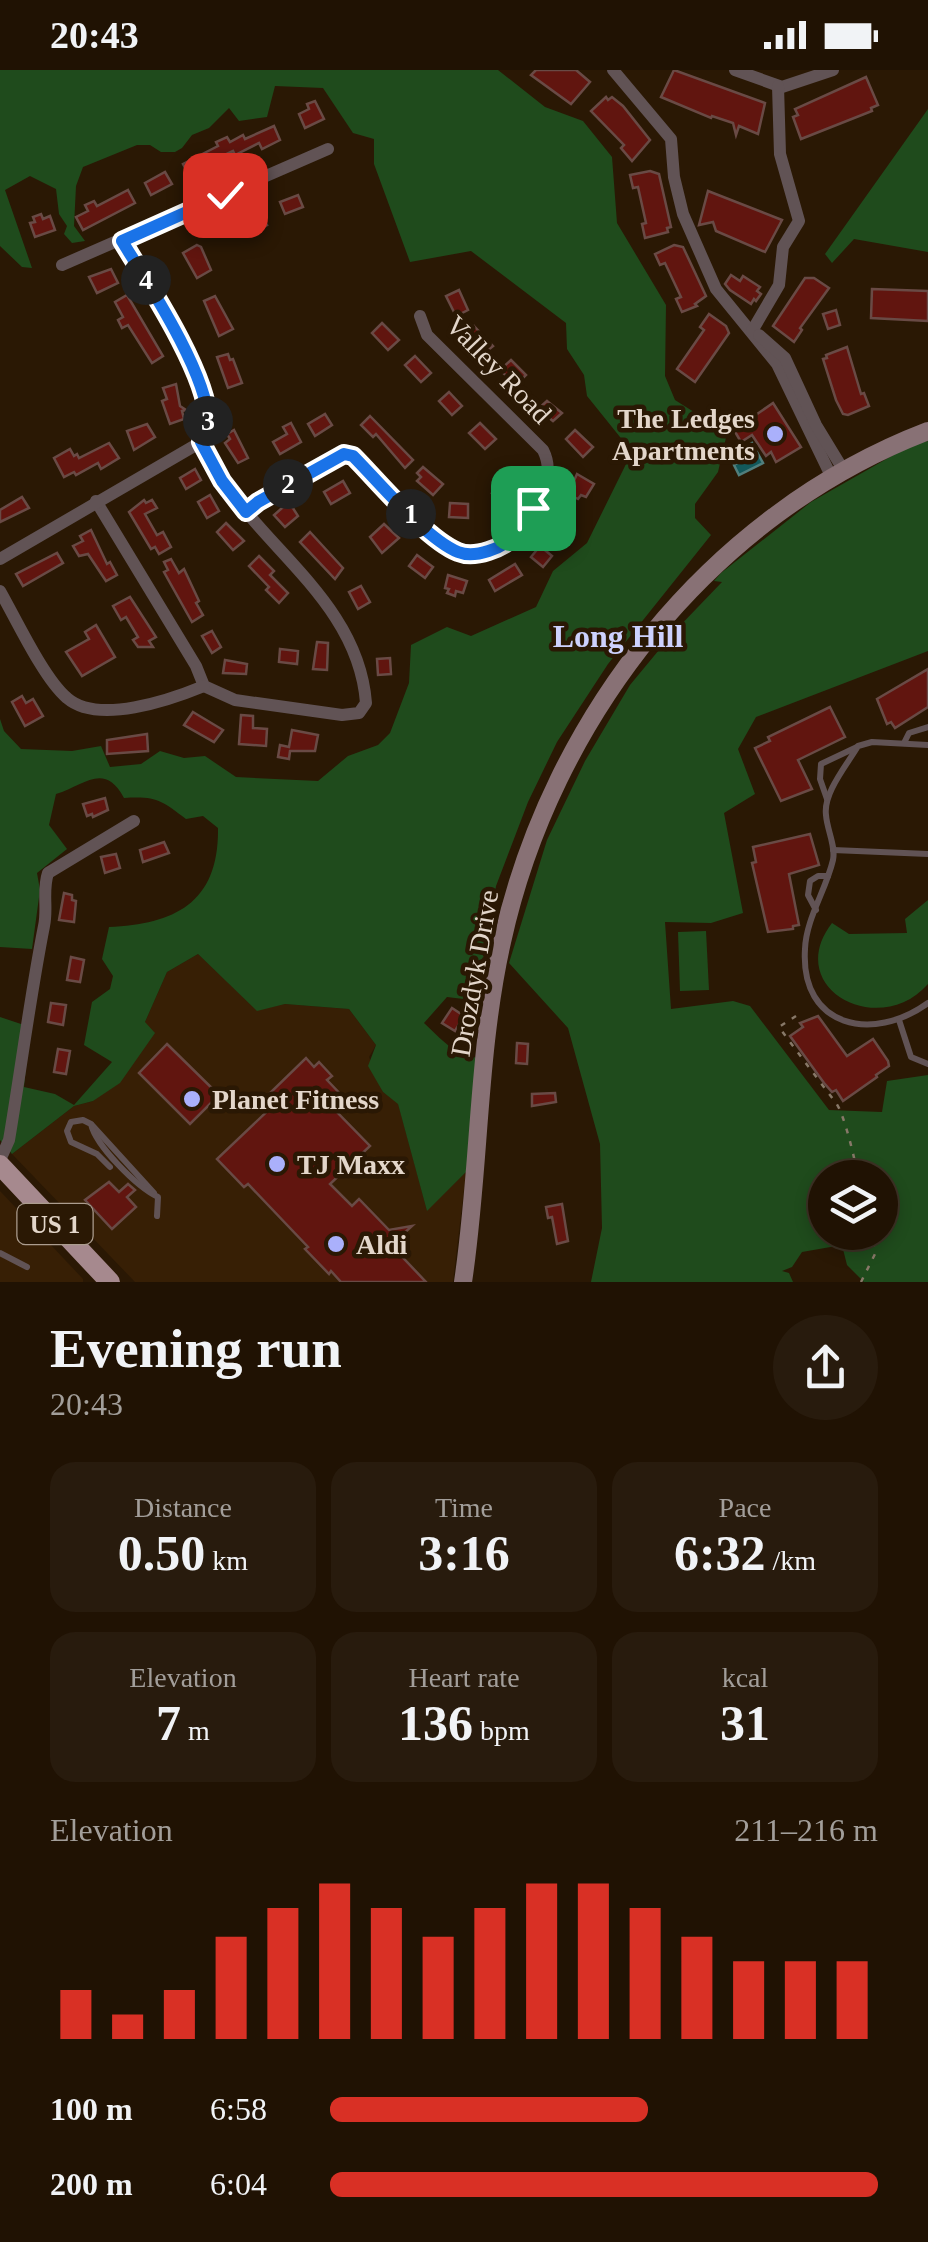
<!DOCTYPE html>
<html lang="en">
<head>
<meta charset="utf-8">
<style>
	body { margin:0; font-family:Georgia,serif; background:#281b0d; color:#f1f3f6; height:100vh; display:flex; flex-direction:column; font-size:38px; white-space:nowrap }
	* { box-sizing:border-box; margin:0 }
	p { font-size:32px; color:#a29e9a }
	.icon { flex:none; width:55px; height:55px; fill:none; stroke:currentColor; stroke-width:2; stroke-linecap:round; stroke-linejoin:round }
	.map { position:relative; height:1212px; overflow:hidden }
	.panel { display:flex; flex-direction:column; background:#201203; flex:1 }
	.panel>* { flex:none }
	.controls { position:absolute; left:808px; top:1090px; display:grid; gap:20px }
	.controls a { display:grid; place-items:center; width:90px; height:90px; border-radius:50%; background:#201203; box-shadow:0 5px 15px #0003,0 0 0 2px #3d3225; font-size:50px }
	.pin { position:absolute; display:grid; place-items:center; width:85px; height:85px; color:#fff; margin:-42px; border-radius:20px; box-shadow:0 5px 15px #0006 }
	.km { position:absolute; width:50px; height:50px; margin:-25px; border-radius:50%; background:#222; color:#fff; font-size:28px; line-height:50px; text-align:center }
	.round { display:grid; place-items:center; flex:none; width:105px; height:105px; border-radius:52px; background:#281b0d }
	.summary { display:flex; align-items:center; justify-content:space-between; height:170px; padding:0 50px }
	h1 { font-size:55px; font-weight:700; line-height:75px }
	.stats { display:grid; grid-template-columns:repeat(3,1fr); gap:15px; height:170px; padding:10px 50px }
	.stats div { display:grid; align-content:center; border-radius:25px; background:#281b0d; text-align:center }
	.stats b { font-size:50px; font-weight:700 }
	.stats small { font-size:28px; font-weight:400 }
	.stats p { font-size:28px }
	.chart { height:280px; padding:20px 50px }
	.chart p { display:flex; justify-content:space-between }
	.chart svg { width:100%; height:180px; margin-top:10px; stroke:#d93025; stroke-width:6 }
	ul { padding:0 50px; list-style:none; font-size:32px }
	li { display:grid; grid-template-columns:160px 120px 1fr; align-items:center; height:75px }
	li i { height:25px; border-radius:12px; background:#d93025 }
	.status { display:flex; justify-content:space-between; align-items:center; height:70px; padding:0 50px; background:#201203; direction:ltr }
	.status svg { height:28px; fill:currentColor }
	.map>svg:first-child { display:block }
	.built { fill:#371f05 }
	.green { fill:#1f4b1c; fill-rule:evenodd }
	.water { fill:#12595b; stroke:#517e7c; stroke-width:2.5 }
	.building { fill:#61150f; stroke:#694a45; stroke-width:2.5 }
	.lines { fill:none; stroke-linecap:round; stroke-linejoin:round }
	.path { stroke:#877868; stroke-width:2.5; stroke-dasharray:5 8; stroke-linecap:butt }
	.lane { stroke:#615355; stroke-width:6 }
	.street { stroke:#615355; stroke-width:12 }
	.secondary { stroke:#887175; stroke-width:18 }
	.primary { stroke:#a6898e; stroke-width:20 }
	.route-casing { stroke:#fff; stroke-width:20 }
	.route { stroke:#1a73e8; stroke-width:12 }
	.poi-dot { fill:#aab0fb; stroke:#2a1804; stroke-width:4 }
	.labels { text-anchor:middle; stroke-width:9; stroke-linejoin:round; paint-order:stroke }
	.shield { fill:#2a1804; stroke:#ac9d8f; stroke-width:2.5 }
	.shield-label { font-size:25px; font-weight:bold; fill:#e3d6ca }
	.street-label { font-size:28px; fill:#e3d6ca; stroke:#2a1804 }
	.poi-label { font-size:28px; font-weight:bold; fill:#e3d6ca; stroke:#2a1804; text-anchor:start }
	.quarter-label { font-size:32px; font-weight:bold; fill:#cdd1fd; stroke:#2a1804 }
</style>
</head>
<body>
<div class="status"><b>20:43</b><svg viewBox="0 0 49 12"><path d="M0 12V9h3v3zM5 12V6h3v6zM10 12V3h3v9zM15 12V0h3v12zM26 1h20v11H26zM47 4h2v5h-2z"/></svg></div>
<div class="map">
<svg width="928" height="1212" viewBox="0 0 928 1212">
	<rect width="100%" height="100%" fill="#2a1804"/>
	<g class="built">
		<polygon points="198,884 257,940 285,934 349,939 376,975 369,987 383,1022 398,1033 427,1140 466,1102 453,1212 135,1212 12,1084 74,1036 93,1031 145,952 167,902"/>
		<polygon points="0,1121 83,1209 83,1212 0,1212"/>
	</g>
	<g class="green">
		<path d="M0,0H498L545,37L583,51L612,87L617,153L666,235L665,306L675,330L716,356L728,359L718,402L695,434V448L711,465L608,594L557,672L528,732L496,816L480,931L447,927L424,953C441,969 456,987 480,988L466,1102L427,1141L398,1034L383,1022L368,996L376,975L349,939L285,934L257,941L198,884L167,902L145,952L155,963L120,1013L93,1031L74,1036L12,1084L0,1070V947L30,957L24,1017L55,1024L74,1035L112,992L84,975L92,932L110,919L113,906L102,889L109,857C175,854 219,833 218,758L203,746L186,749C161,730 156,726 124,728C104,691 84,716 56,724L49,755L67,779L37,803L40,820L32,879L0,877V649L4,661L21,679L72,681L101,676L110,697L141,694L160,681L184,688L205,686L236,707L318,711L348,686L378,675L390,663L409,613L411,575L447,557L471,566L536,537L553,501L587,473L629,388L620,367L587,326L584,305L567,279L566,253L471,181L410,192L374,94V69L353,63L323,18L275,16L267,47L239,51L229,38L209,58L192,65L182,78L175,82H161L150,75H137L83,97L76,116L74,156L85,171L72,173L64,164L67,156L59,144L56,119L30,106L5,120L32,198L22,197L0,176Z"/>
		<polygon points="928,39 928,182 854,169 832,193 825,184"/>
		<path d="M928,371V581L756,647L738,679L755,724L724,743L743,843L711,853L665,852L671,939L733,931L750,936L829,1040L882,1042L887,1011L928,1005V1212H864L847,1195L842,1175L802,1182L792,1197L782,1201L789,1203L793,1212H591L602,1158L600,1074L568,958L509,893L547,770L585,691L630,615L673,563L722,512L714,511L721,503L811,432L911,375ZM825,1108H880V1162H825Z"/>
		<path d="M928,830V914C879,970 782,918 832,853L849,864L907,863L905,849Z"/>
		<polygon points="706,861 709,920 680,921 678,862"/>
	</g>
	<polygon class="water" points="752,373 763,393 739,405 734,395 745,389 740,380"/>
	<g class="building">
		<polygon points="536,0 576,0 590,12 571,34 531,5"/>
		<polygon points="674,0 765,33 758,64 739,56 736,65 733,53 712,46 711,48 661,27"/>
		<polygon points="866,7 878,35 871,38 872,41 801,69 793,47 798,45 795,39"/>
		<polygon points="606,27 608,30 612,27 623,36 650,70 632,91 621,78 624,75 591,41"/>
		<polygon points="315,31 324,49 305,58 299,44 309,39 307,34"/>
		<polygon points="274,56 280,70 262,79 259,73 235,85 233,81 212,91 215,95 190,107 183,94 218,76 216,72 227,67 230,72 243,65 245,69"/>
		<polygon points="650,101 659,104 671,157 667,158 668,162 645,168 642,154 646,153 638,117 633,118 630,105"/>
		<polygon points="165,102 172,114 151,125 145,113"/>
		<polygon points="128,120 135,133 83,160 76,147 88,141 85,135 94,131 97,136"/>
		<polygon points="708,121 782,150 765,182 716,161 713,152 699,155"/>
		<polygon points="298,125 303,137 285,144 280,132"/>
		<polygon points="258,142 267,155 249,166 241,153"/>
		<polygon points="41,144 43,149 50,146 55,160 35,167 30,153 35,152 33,147"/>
		<polygon points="197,175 201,177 211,200 197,208 183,183"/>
		<polygon points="674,175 683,177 706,226 695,234 697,236 682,242 676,229 681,227 665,193 660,195 655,184"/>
		<polygon points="111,199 118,213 97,223 89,207"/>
		<polygon points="731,205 740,211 743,206 760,217 757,221 761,224 756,231 754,229 751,234 730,220 725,214"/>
		<polygon points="805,208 814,208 829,218 800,258 802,260 794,272 773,256"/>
		<polygon points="872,219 928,221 928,251 871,248"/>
		<polygon points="459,220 468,240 456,246 446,226"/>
		<polygon points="127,225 163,286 152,293 128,255 122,258 118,250 123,247 115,232"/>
		<polygon points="215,226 233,259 219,266 204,231"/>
		<polygon points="836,240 840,255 828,259 823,244"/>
		<polygon points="709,244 726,256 729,263 695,312 677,299 704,260 700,257"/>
		<polygon points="382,253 399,270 388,280 372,263"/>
		<polygon points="474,256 493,276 483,284 465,265"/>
		<polygon points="847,277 861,324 864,323 869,336 848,345 843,344 836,330 823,289 827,288 826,285"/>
		<polygon points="228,284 230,290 233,289 242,313 228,318 217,287"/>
		<polygon points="415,286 431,303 421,312 405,295"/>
		<polygon points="511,290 526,305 516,315 500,300"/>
		<polygon points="176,314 180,336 186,340 182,341 184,349 170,354 162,331 167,329 163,318"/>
		<polygon points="449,322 462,336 452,345 439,331"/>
		<polygon points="547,331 562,343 553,351 538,339"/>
		<polygon points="773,333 801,377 776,392 771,382 766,386 752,365 741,372 734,360"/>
		<polygon points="325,344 332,355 315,366 308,354"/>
		<polygon points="370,346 413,390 405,398 376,364 373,367 361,355"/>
		<polygon points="291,353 301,372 280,384 273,372 287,364 283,357"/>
		<polygon points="480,353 496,369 485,379 469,363"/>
		<polygon points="147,354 155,367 134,380 127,361"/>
		<polygon points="234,360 248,388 238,393 225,373 230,369 227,364"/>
		<polygon points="575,360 593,377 583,387 566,369"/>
		<polygon points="109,373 119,388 101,399 98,393 76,405 74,402 64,407 54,388 70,379 74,386 77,384 79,388"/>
		<polygon points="423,397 443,414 433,425 417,411 421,407 417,403"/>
		<polygon points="195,399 201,410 186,419 180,408"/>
		<polygon points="504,403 516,409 504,430 492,423"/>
		<polygon points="577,404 594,414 586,427 581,425 578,429 568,424"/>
		<polygon points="343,411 350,423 331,434 324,422"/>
		<polygon points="210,425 219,441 207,448 198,432"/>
		<polygon points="22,427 29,438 0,452 0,440"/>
		<polygon points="144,430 146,433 152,430 157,438 145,444 157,465 163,462 171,477 159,484 155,477 151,479 129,442"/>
		<polygon points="289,432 298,446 285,457 274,445"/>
		<polygon points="450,433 468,434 468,448 449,447"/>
		<polygon points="558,439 571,446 558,470 545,463"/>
		<polygon points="226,453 244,471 233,480 217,462"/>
		<polygon points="384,454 399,468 382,483 370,467"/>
		<polygon points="91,460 107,494 110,492 117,505 106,511 88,484 79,486 73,476 83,471 80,466"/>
		<polygon points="310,462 343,498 335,509 300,472"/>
		<polygon points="540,476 552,486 543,497 531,487"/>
		<polygon points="57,483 63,493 23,516 16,504"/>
		<polygon points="417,485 433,497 425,508 409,496"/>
		<polygon points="259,486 274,501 270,505 288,523 279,533 266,520 269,517 249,496"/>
		<polygon points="171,489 179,503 184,499 199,531 196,533 203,545 192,552 164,502 168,500 164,492"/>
		<polygon points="515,494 522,505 495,521 489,510"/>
		<polygon points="448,505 467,511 463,523 456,521 455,526 447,523 449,519 445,518"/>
		<polygon points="361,516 370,532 358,539 349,522"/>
		<polygon points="130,527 156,567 149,571 153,577 138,577 133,570 138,567 126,547 121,550 113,536"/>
		<polygon points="96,555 115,587 82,606 66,582 89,569 85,562"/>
		<polygon points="212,561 221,577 212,583 202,566"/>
		<polygon points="317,572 328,573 327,600 313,599"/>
		<polygon points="280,579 298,581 297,594 279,592"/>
		<polygon points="390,588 391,604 378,605 377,589"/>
		<polygon points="225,590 247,594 246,604 223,603"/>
		<polygon points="928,599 928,637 895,658 891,652 887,654 877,629"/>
		<polygon points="22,626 26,633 33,629 43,646 25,656 12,632"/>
		<polygon points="830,637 845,667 798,690 812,719 781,731 755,678 770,671 768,667"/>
		<polygon points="193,642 223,660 214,672 184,655"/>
		<polygon points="241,645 253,646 253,658 267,659 266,676 239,674"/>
		<polygon points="292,660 318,665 315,681 290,681 289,689 278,687 280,675 289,677"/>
		<polygon points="147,664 148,681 107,684 107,670"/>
		<polygon points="105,728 108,740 93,747 92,744 87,746 83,734"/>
		<polygon points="810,764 819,795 789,804 799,855 793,856 793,859 768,862 752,793 756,792 753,777"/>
		<polygon points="164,772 169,783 143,792 140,780"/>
		<polygon points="116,784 120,798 105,803 101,787"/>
		<polygon points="64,823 72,825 72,830 76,831 74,852 59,850"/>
		<polygon points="71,887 84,890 80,912 67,910"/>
		<polygon points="51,933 66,935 63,955 48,952"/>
		<polygon points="452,938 464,946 455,961 442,953"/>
		<polygon points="818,946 847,986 873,969 888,991 889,996 876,1005 877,1007 843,1031 836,1020 832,1022 824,1013 790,966 803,957 800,953"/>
		<polygon points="517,973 528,974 527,994 516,993"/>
		<polygon points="167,974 219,1025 190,1054 139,1003"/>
		<polygon points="58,979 70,981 66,1004 54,1002"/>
		<polygon points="306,988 314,997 319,992 332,1006 327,1010 346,1030 335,1040 370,1076 330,1114 352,1136 359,1129 389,1160 412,1156 391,1175 426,1212 341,1212 331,1201 329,1204 305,1179 308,1177 248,1114 244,1117 217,1089 277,1032 269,1024"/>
		<polygon points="555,1023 556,1032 532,1036 532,1024"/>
		<polygon points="109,1112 119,1122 128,1114 135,1120 127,1127 136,1137 112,1159 85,1130"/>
		<polygon points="562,1134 568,1171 557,1174 552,1147 548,1148 546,1137"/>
	</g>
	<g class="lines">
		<g class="path">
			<path d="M796,946L779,957C798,983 817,1008 836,1033C844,1043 856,1093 858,1108"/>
			<polyline points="861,1212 875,1184 872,1162"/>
		</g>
		<g class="lane">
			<polyline points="904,673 909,663 928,657"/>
			<path d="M928,675L872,672L858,676C847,695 823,723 826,745C827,760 836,776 833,790C826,820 806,849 805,879C800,958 873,973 928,933"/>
			<polyline points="827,729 820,709 821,694 857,677"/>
			<polyline points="833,780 928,784"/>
			<polyline points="816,840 808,825 810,811 818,806 828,806"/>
			<polyline points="899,950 911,987 928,994"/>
			<polyline points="92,1055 154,1123"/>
			<path d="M110,1097L97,1084L71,1072L67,1061L71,1052L83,1050L91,1054C96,1076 137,1117 158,1127L157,1146"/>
			<polyline points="0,1183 27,1197"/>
		</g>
		<g class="street">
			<polyline points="613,0 671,69 674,107 683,144 716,219 777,294 832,408"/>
			<polyline points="735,0 782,17 833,0"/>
			<path d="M122,171C147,212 207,303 208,350C208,358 205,365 201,372"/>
			<polyline points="62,195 328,79"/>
			<polyline points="752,261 779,215 783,177 799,151 780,84 778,16"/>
			<polyline points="759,265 785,288 816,355 844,401"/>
			<path d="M96,431L196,596L204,616L235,630L342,645L359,643L366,633C360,552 296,501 248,444C229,421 215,398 201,372"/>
			<path d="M246,442L258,432L344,384L353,386C404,437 474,544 533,437C544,417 554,402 543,380L427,265L420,246"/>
			<polyline points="0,489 201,372"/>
			<path d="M0,521C16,549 44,609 67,628C98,655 170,630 204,616"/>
			<path d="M0,1090L9,1070C21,999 30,927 44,856C48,838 42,821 48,803L134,751"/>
		</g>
		<path class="secondary" d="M463,1212C480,1099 477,983 502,872C551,648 711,444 928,361"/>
		<polyline class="primary" points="0,1095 110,1212"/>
	</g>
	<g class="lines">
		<g class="route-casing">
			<path id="route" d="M225,125L122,171C147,212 207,303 208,350C208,358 205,365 201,372L222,411L246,442L258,432L344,384L353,386C378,411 426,469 458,482C475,489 503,478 516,465C523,458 528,446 533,438"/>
		</g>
		<use href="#route" class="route"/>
	</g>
	<g class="poi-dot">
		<circle cx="775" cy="364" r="10"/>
		<circle cx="192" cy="1029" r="10"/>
		<circle cx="277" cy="1094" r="10"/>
		<circle cx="336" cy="1174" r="10"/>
	</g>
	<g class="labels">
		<rect class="shield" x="17.5" y="1134" width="75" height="40" rx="8"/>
		<g class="shield-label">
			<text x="55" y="1163">US 1</text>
		</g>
		<g class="street-label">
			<text transform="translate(499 299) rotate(46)" y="10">Valley Road</text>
			<text transform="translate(474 903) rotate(-80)" y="10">Drozdyk Drive</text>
		</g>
		<g class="poi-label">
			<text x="755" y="358" text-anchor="end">The Ledges<tspan x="755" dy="32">Apartments</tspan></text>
			<text x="212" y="1039">Planet Fitness</text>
			<text x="297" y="1104">TJ Maxx</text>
			<text x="356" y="1184">Aldi</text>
		</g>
		<g class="quarter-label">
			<text x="618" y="577">Long Hill</text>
		</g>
	</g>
</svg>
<div class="controls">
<a><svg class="icon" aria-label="layers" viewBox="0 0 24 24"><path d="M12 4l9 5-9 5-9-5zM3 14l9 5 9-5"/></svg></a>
</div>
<div class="pin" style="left:533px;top:438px;background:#1e9e55"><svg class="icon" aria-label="arrive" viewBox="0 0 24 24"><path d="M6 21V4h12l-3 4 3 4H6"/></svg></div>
<div class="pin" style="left:225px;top:125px;background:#d93025"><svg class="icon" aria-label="check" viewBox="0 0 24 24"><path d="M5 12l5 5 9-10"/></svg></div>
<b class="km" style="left:411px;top:444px">1</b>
<b class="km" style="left:288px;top:414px">2</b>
<b class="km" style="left:208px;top:351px">3</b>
<b class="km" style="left:146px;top:210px">4</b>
</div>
<section class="panel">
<div class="summary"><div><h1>Evening run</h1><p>20:43</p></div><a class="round"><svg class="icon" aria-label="share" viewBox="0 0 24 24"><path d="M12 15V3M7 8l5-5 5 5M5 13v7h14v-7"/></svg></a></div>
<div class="stats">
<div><p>Distance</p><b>0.50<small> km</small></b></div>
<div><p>Time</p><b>3:16</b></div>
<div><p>Pace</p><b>6:32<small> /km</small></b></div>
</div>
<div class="stats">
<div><p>Elevation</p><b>7<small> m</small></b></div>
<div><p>Heart rate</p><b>136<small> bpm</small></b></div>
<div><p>kcal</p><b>31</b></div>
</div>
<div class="chart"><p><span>Elevation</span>211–216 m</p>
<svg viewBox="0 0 160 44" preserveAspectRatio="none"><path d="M5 44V32M15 44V38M25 44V32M35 44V19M45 44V12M55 44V6M65 44V12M75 44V19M85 44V12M95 44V6M105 44V6M115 44V12M125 44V19M135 44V25M145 44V25M155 44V25"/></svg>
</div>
<ul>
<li><b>100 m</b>6:58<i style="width:58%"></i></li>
<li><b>200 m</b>6:04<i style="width:100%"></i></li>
</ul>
</section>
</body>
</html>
